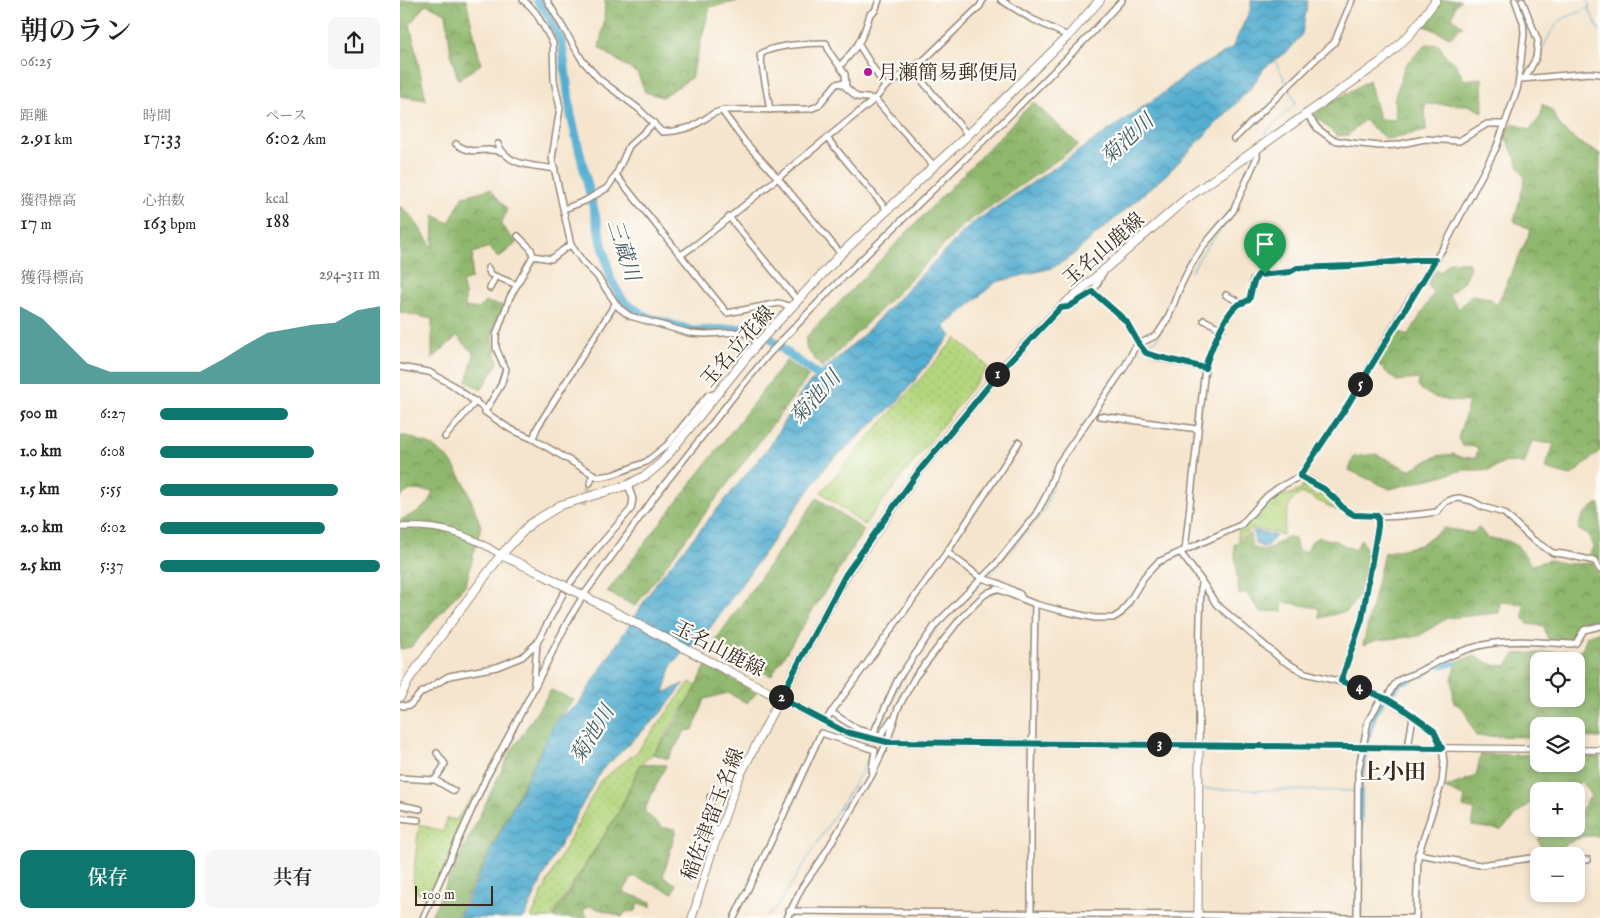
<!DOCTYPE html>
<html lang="ja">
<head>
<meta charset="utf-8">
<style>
	body { margin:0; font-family:"IM FELL English","Noto Serif JP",serif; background:#f6f6f6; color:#222; height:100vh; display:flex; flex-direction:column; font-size:19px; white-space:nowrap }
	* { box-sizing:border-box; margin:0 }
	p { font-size:16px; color:#767676 }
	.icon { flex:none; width:28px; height:28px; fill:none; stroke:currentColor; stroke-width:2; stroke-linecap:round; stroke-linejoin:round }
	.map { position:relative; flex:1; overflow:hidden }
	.panel { display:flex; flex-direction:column; background:#fff; width:400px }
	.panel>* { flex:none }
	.buttons { position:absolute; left:1130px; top:652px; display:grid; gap:10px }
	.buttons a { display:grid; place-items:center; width:55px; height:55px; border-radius:10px; background:#fff; box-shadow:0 2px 8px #0003; font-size:25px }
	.scale { position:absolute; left:15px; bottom:12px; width:78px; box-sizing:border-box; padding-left:5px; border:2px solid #3b2a1e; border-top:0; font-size:14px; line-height:18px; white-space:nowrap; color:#3b2a1e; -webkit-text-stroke:4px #fdfcf7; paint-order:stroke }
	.pin { position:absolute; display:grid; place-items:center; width:42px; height:42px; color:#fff; margin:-51px -21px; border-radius:50% 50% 50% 0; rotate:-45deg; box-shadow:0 0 5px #0007 }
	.pin .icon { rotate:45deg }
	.km { position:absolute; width:25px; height:25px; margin:-12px; border-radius:50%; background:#222; color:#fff; font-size:14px; line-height:25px; text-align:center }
	.round { display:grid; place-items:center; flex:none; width:52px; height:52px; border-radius:10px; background:#f6f6f6 }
	.head { display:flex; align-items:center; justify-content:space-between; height:85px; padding:0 20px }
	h1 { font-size:28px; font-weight:600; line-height:38px }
	.figures { display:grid; grid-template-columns:repeat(3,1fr); gap:8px; height:85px; padding:5px 20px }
	.figures div { display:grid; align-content:center }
	.figures b { font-size:21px; font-weight:600 }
	.figures small { font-size:14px; font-weight:400 }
	.figures p { font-size:14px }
	.chart { height:140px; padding:10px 20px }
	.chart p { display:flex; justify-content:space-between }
	.chart svg { width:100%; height:90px; margin-top:5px; fill:#0f766e; opacity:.7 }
	.button { display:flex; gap:10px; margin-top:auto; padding:10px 20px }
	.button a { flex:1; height:58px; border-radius:10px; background:#0f766e; color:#fff; font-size:20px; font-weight:600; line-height:58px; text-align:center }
	.button a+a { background:#f6f6f6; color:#222 }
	ul { padding:0 20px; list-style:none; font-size:16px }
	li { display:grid; grid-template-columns:80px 60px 1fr; align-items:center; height:38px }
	li i { height:12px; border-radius:6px; background:#0f766e }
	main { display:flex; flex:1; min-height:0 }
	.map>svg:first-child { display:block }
	.grass { fill:url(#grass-dots); stroke:#78804e }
	.forest { fill:url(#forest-crowns); stroke:#657046; fill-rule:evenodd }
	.park { fill:url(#park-tufts); stroke:#78804e }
	.water { fill:url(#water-waves); stroke:#466c77 }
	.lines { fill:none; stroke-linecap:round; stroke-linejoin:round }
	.stream { stroke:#52add0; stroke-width:1 }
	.canal { stroke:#52add0; stroke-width:5.5 }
	.river { stroke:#52add0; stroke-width:9 }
	.minor-tunnel { stroke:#d1c0ab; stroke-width:5; stroke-dasharray:5 2.5; stroke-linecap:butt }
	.minor-casing { stroke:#988876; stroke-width:8 }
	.tertiary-casing { stroke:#988876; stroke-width:8 }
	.secondary-casing { stroke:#988876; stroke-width:9 }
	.primary-casing { stroke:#988876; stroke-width:10 }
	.minor { stroke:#fff; stroke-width:5 }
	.tertiary { stroke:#fff; stroke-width:5.5 }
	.secondary { stroke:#fff; stroke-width:7 }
	.primary { stroke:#fff; stroke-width:8 }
	.route-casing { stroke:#fff; stroke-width:10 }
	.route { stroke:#0f766e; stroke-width:6 }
	.poi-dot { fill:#b5179e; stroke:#fdfcf7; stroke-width:2 }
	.labels { text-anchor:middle; stroke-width:4.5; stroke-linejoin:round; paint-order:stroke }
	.poi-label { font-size:20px; fill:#3b2a1e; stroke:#fdfcf7; text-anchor:start }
	.street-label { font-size:20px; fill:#3b2a1e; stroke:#fdfcf7 }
	.water-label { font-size:21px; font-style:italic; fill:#445e65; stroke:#fdfcf7 }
	.quarter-label { font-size:22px; font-weight:bold; fill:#3b2a1e; stroke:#fdfcf7 }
</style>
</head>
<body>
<main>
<section class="panel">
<div class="head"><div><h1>朝のラン</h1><p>06:25</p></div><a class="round"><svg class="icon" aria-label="share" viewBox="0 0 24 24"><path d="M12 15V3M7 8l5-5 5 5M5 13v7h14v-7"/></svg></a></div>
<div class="figures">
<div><p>距離</p><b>2.91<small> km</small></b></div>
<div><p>時間</p><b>17:33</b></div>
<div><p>ペース</p><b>6:02<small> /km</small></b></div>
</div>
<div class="figures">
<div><p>獲得標高</p><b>17<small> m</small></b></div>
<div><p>心拍数</p><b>163<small> bpm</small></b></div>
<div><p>kcal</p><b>188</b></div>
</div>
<div class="chart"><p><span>獲得標高</span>294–311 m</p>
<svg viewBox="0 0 160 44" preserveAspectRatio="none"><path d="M0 44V6L10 12L20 23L30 34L40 38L50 38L60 38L70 38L80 38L90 32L100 25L110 19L120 17L130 15L140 14L150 8L160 6V44z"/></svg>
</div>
<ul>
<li><b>500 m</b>6:27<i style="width:58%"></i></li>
<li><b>1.0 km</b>6:08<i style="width:70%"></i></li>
<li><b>1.5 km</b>5:55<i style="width:81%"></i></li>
<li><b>2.0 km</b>6:02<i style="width:75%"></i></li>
<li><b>2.5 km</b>5:37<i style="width:100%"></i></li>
</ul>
<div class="button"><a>保存</a><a>共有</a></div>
</section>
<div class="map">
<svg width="1200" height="918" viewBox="0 0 1200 918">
	<defs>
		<pattern id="grass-dots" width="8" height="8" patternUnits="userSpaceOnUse" patternTransform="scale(1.25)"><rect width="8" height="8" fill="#b4d67e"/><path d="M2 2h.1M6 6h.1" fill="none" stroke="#9cb86c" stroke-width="1.8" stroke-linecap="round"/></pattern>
		<pattern id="forest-crowns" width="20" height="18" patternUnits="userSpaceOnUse" patternTransform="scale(1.25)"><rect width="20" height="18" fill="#8fb76d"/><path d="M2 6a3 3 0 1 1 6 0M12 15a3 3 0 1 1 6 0" fill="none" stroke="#769559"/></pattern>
		<pattern id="park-tufts" width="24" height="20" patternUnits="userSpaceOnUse" patternTransform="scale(1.25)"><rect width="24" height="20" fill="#b4d67e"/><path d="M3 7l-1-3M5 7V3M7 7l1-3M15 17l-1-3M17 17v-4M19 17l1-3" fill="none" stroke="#9cb86c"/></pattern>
		<pattern id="water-waves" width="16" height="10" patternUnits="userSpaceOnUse" patternTransform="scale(1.25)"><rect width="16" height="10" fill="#52add0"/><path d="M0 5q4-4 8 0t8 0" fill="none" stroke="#458da8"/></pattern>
	</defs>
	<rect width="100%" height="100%" fill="#fdfcf7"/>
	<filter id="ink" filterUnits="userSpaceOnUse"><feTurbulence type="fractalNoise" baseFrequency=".02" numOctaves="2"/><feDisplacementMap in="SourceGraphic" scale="10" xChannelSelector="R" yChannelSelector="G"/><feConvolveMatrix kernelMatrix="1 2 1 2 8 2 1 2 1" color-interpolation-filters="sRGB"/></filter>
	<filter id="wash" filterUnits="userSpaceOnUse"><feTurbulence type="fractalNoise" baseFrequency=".0096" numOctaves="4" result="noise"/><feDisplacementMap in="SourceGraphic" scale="20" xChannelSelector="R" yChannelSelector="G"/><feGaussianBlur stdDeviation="1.12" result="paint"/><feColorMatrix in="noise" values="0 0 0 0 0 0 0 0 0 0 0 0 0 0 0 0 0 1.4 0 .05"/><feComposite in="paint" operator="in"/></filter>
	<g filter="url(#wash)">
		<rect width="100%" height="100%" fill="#f6e5ce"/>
		<g class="grass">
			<polygon points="556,338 588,367 464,525 421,492"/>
			<polygon points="290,682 297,687 253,754 240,764 220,810 151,918 131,918 147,883 200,781 237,752"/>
			<polygon points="76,795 29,901 16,892 13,880 19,824 43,832 47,818 56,820 73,796"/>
		</g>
		<g class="forest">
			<polygon points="0,0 66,0 81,64 58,80 51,55 46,13 26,4 10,24 26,100 0,96"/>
			<polygon points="205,0 344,0 310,7 291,78 262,97 245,92 238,74 199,48 204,23"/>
			<polygon points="1041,0 1061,0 1055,6 1052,18 1063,26 1050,37 1025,26"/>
			<polygon points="1027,44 1039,45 1046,57 1055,63 1064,80 1082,78 1083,112 1068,105 1025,104 1026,131 986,139 964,120 948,135 937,136 914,115 929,104 969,80 979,119 996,120 994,100 1005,65"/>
			<polygon points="633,102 679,145 565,224 422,368 406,348 406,337"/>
			<path d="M1142,104C1156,112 1151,111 1159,124C1167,137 1187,147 1200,154V451L1171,476L1145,469L1154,444L1132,441L1124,464L1106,462L1090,470H1064L990,489L949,470L954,457L976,454L1009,470L1037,456L1054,454L1060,457L1076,458L1078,447L1063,446L1058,439L1069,402C1049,401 1033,401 1018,386L1019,379L996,381L978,364L996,330L1008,336L1033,294L1028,284L1033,274L1037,270L1041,272L1049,262H1068L1070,267L1063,282L1049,295L1059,309L1071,295L1090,298L1097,305L1131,230L1114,221L1125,179L1105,136L1113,123L1130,130L1141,116Z"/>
			<polygon points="90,189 107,209 101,225 117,243 98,258 89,247 73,253 71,279 62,282 65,294 65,307 78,309 85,302 105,306 92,337 98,363 81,390 67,382 74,354 57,336 32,359 32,319 0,312 0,206 12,217 33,248 34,215 49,223 63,196"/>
			<polygon points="386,361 409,376 235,606 207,592"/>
			<polygon points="0,436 6,436 31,445 50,460 65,484 81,526 66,584 11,647 0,649 0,520 16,513 29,503 33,491 10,490 0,497"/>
			<polygon points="417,498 464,530 371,676 315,641"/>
			<path d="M1197,504H1200V560L1186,557L1193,548L1189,536L1178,529C1180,516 1187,511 1197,504Z"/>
			<path d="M1044,528L1072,533L1079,528L1088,539C1116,539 1117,545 1132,565L1150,560L1166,564L1193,563L1200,580V623L1185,626L1172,639L1148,640L1144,626L1128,624L1123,617L1124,604L1100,602L1099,613L1047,618L1019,636L978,640L963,645L984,553L1020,545Z"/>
			<polygon points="850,533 852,547 865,551 886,537 895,539 898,551 907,552 912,541 918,537 935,541 955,550 961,539 968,552 959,596 947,611 920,618 919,608 883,602 882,611 860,612 846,592 839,595 834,545"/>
			<path d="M1200,631V738L1176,737V726H1139V737L1076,736L1063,708L1054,703L1052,678L1058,661L1074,656L1093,665L1107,666L1115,654L1182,650L1187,636ZM1139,661H1176V699H1139Z"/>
			<path d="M306,665L357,693L347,703L328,693L305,699L293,730L285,731L268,759L253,754C275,727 293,697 306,665Z"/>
			<polygon points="151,690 174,700 157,718 56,918 30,918 109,755"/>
			<polygon points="1081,754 1139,755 1139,764 1176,764 1176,756 1200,757 1200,836 1183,836 1146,854 1138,840 1147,829 1176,829 1176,818 1191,796 1182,781 1167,791 1139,791 1139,801 1132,801 1101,830 1072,826 1075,810 1063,807 1065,797 1045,788 1076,776"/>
			<polygon points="240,764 266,765 244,811 263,828 276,829 263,877 276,884 273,893 233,876 223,892 251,902 251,907 238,903 236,911 225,912 222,917 190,906 183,911 188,918 153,918 220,810"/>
		</g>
		<path class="park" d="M905,480L908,482L905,489L918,497L922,491L929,495L940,508L939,511L902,493C886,499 886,520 883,535L853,528L838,540V531L840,528L847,522L870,497L881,490L884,496L901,490Z"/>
		<g class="water">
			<polygon points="851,0 908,0 902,34 890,49 864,68 851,88 767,174 669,258 652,268 596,282 544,327 551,336 496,403 428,464 310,628 272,664 264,693 285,683 259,715 201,771 149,865 124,918 58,918 157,718 178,705 258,580 369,447 404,388 462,336 570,225 762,94 790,72 832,48 851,8"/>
			<polygon points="853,530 876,536 865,548 855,544"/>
		</g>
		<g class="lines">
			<g class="stream">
				<polyline points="1188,0 1190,11 1200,31"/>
				<polyline points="874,59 886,82"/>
				<path d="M1132,71C1142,54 1145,37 1159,22C1167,14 1180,15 1190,6"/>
				<polyline points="864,140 866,132 896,103 890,90"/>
				<polyline points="859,157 862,149"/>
				<path d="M791,272C798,260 805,248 814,238C821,229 829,223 834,213"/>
				<polyline points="743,347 757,339 759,335"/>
				<polyline points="677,441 716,386 734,353 739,350"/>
				<polyline points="588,577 644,510 658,471 666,456"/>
				<polyline points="478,732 500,681 530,637 544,620 585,580"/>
				<polyline points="804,789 955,791"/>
				<polyline points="367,918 378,905 463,770 470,751"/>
			</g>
			<g class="canal">
				<polyline points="994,691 999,683 1012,679 1017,675 1024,674 1036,665 1044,666 1055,663"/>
				<polyline points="966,743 976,711 982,702"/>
				<polyline points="960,829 960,779 965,752"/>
				<polyline points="960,913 960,837"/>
			</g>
			<polyline class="river" points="137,0 148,15 162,43 171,116 211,280 217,291 225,303 247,317 294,331 348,328 362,331 391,356 428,382"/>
		</g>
	</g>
	<g filter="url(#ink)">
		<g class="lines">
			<polyline class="minor-tunnel" points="183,506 190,483"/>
			<g class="minor-casing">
				<g id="minor">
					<polyline points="123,0 130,6 136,13 153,43 154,80 160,108 152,158 171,245 183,262 197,276 219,308 230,316 289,333 305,334 343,332 358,343"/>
					<polyline points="147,0 182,60 199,79 239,109 262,132 274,131 292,127 314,113 325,110 410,109 418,106 436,84 441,83 457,97 475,99 534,166"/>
					<polyline points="601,0 630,18 668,36"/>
					<polyline points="1122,0 1138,41 1136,58 1125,78"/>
					<polyline points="459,45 485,87"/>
					<path d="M440,66C458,46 462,41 470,14L475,11L479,0"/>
					<polyline points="512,69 568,135"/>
					<polyline points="1122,79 1189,73 1200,74"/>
					<path d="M370,110L360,55C370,45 411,43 426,43L430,53L445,74L446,87"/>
					<polyline points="322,111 345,142 377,177 441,254"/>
					<polyline points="906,113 918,129 933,140 951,143 980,146 996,145 1025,139 1059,141 1087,124 1104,124"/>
					<polyline points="427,138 487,210"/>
					<polyline points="834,139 918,57 934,43 952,0"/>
					<path d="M56,144C76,158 84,145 102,152"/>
					<path d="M98,144C108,167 134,165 155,169"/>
					<polyline points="216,175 327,313 379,303 392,307"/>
					<polyline points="164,209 185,201 207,188 216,175 229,146 254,123"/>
					<polyline points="329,217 398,301"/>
					<polyline points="118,236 131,249 133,256"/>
					<polyline points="281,255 298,243 475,99 485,87 525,59 580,6 583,0"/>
					<polyline points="88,268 90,274 117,285"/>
					<polyline points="90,288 95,277"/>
					<polyline points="693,292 704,271"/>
					<polyline points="826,295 837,301 839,305"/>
					<polyline points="661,308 668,307 693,292 726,321 739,344 746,353 755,357 805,368"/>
					<polyline points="804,320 822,329"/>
					<polyline points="0,367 29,372 51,384 86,410 85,412 110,429 133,439 198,477 212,475 246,462 267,445 308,395 316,394"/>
					<path d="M86,410L101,385L106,369L103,364L96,348V335L110,297L133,256L151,259C158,255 164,248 171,245"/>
					<polyline points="700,416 798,429"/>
					<polyline points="45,437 76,401"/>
					<polyline points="133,439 137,428 215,304"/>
					<path d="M900,476C913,480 926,489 935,499C939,502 941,507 946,510C963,522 1016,515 1037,512L1045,502L1053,499L1059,498L1072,501L1083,507L1104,513L1132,539L1153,553L1163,554L1195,561L1200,570"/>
					<polyline points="190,483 193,474"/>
					<path d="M785,550L805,368C809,353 824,318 835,307C838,304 845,302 849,299L852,290L853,280L858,275L890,272L897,268L951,266L1013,260H1035"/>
					<polyline points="547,552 581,578 598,583 620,594 622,598"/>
					<polyline points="780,552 801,580 816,604 882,660 905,673 954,685 987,699 1034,731 1042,748 1044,762 1042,782 1018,855 1016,918"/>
					<polyline points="171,582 188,559 231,509 233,499 228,485"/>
					<polyline points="799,661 801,580"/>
					<polyline points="941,681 962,619 978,526 978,516"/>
					<polyline points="134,683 137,643"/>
					<path d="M987,699C997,675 1000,681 1020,671C1043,658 1069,646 1095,643C1120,639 1146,643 1171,644L1176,643L1184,630L1200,626"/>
					<polyline points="0,705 4,706 10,705 21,693 49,676 97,667 122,657 137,643 163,594"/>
					<polyline points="431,712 459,730 481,735 491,720"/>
					<polyline points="428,717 547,552 619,442"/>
					<polyline points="473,734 498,679 536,624 596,564 636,514 646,496 658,464 724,368 734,349 739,344 757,335 768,318 781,285 791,265 804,245 833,211 857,157 857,148"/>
					<polyline points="1008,748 1013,716"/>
					<polyline points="0,778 35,780 45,764 37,753"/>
					<polyline points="35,780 54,791"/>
					<polyline points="310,797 311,814 317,839"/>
					<polyline points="0,805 20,809"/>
					<polyline points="0,818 18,820"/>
					<polyline points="1018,854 1080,865 1139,857"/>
					<polyline points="1176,860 1188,860"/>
					<polyline points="389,911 798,915 957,918"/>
					<polyline points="23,918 86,778 129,698 169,619 183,596 256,495 333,397 368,355 430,290 611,114 692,33 722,0"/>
					<polyline points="334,918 379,825 421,733 475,750 472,770"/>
					<polyline points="387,918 402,887 421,860 472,775 487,742 498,708 515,677 560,619 583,596 589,592 597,589 635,604 658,610 695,618 713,618 721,613 727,605 744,577 758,562 841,525 867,496 878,488 900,476 947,406 1003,310 1045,245 1096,148 1117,90 1119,79 1124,33 1123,22 1115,0"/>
					<polyline points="631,918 631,828 635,604"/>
					<polyline points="957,918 958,773 968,721 982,697"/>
					<polyline points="958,918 1013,918"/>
				</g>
			</g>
			<g class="tertiary-casing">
				<g id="tertiary">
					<path d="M0,527C40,525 67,533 101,555"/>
					<polyline points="799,661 799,745 1139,749"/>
					<polyline points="1176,750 1200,750"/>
				</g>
			</g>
			<g class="secondary-casing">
				<polyline id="secondary" points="292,918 311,855 338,780 380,698 445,732 487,742 799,745 798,918"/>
			</g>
			<g class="primary-casing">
				<g id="primary">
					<polyline points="101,555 136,571 380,698 446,575 519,471 600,371 660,308 787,198 982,61 1011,33 1036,0"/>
					<polyline points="0,697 11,676 101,555 130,524 161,505 228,485 248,474 262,462 358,343 441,254 534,166 568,135 668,36 700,0"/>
				</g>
			</g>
			<use href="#minor" class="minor"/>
			<use href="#tertiary" class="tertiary"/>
			<use href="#secondary" class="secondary"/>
			<use href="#primary" class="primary"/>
		</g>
	</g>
	<g class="lines" filter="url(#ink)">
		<g class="route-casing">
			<path id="route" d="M1013,260H1035L947,406L900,476L924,489L936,500L944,509L954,515L978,516V526L962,619L941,681L987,699L1002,708L1034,731L1042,748L487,742L445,732L380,698L446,574L519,471L600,372L660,308L668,307L693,292L726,321L739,344L746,353L755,356L805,368C809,353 824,317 835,307C838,304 845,302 849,300C852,291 852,282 858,275L890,272L897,268L951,266Z"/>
		</g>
		<use href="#route" class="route"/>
	</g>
	<circle class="poi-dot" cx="468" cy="72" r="5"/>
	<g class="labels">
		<g class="poi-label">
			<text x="478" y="79">月瀬簡易郵便局</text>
		</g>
		<g class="street-label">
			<text transform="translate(703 249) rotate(-41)" y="7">玉名山鹿線</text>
			<text transform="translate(337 346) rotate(-49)" y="7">玉名立花線</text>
			<text transform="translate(319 648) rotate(27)" y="7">玉名山鹿線</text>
			<text transform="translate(312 814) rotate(-69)" y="7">稲佐津留玉名線</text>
		</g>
		<g class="water-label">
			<text transform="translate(727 139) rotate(-43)" y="7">菊池川</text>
			<text transform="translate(224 250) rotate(72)" y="7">三蔵川</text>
			<text transform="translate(415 397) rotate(-48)" y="7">菊池川</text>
			<text transform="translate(192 734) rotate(-58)" y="7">菊池川</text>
		</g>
		<g class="quarter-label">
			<text x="993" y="779">上小田</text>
		</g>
	</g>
</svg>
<div class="buttons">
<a><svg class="icon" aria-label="locate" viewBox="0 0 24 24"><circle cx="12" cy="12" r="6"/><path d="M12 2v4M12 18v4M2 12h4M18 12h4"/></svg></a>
<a><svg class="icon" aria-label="layers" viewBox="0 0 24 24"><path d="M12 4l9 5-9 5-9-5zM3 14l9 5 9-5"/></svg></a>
<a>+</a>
<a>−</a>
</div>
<div class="scale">100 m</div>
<div class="pin" style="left:865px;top:274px;background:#1e9e55"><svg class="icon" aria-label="arrive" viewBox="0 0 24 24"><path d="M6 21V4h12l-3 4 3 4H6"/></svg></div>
<b class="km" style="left:597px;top:374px">1</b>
<b class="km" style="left:381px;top:697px">2</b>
<b class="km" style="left:759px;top:744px">3</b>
<b class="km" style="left:959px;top:687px">4</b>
<b class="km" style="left:960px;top:384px">5</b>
</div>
</main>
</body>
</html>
